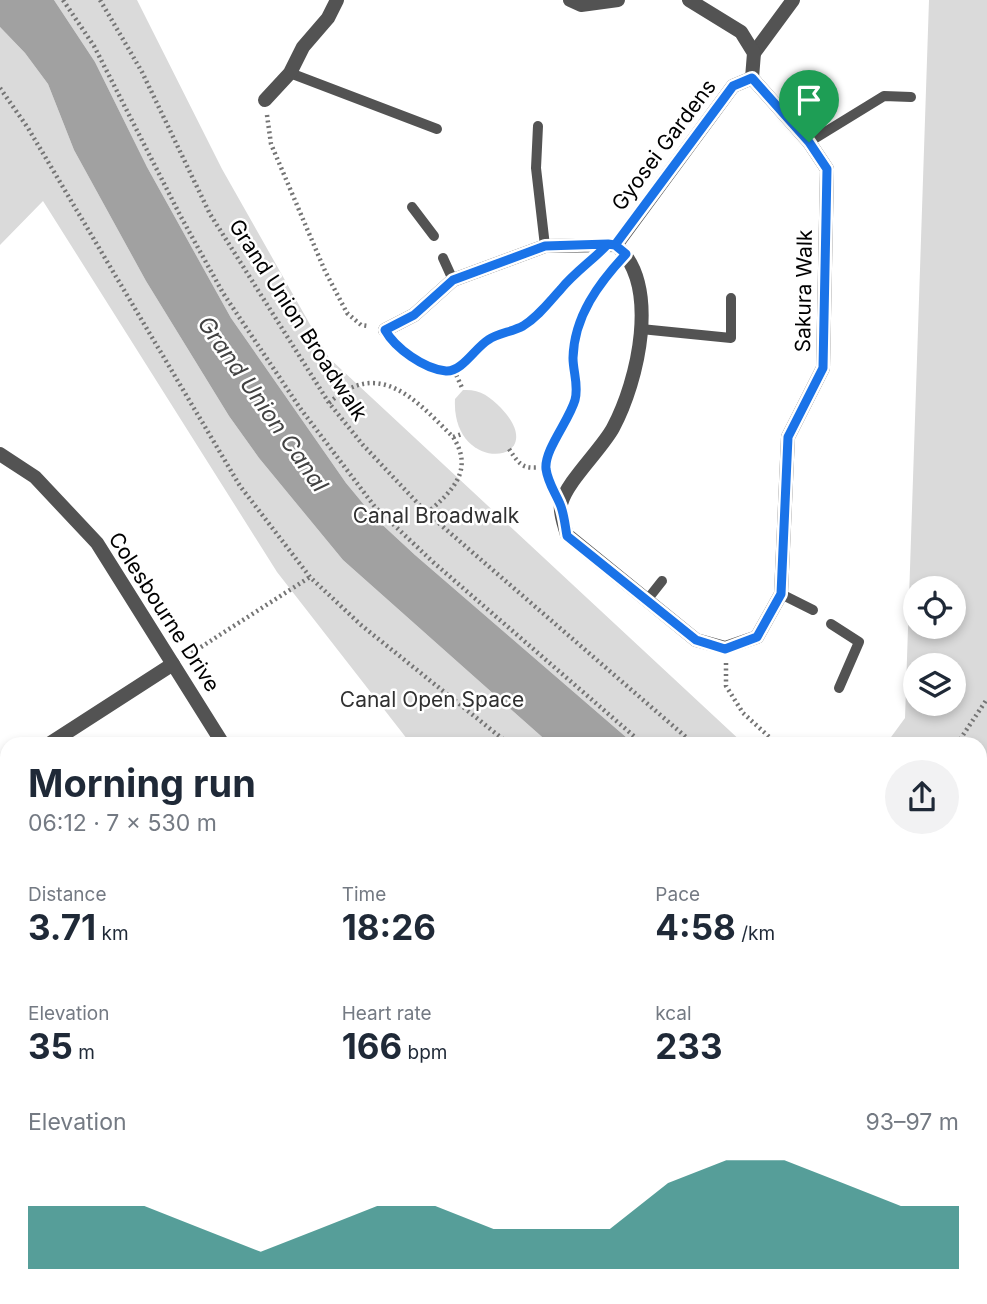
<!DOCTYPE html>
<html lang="en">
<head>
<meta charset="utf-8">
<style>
	body { margin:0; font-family:Inter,sans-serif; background:#f2f2f3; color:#1f2937; height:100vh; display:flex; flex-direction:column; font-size:26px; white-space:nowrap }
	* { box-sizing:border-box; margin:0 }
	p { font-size:23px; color:#747a83 }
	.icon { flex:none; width:38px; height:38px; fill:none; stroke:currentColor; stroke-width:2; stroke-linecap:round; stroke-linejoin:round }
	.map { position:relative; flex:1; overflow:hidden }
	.details { position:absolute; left:0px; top:737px; width:987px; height:569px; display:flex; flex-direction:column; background:#fff; border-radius:21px 21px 0 0; box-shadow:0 4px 10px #0003 }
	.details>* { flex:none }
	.fabs { position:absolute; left:903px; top:576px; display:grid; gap:14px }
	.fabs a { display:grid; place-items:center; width:63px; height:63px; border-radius:50%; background:#fff; box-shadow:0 4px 10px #0003; font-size:35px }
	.pin { position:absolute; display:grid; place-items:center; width:60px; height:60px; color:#fff; margin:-72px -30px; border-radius:50% 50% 50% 0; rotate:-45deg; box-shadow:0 0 7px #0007 }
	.pin .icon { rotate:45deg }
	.round { display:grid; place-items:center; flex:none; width:74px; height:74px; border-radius:37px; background:#f2f2f3 }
	.head { display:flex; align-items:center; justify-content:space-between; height:119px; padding:0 28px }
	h1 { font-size:38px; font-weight:700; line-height:52px }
	.figures { display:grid; grid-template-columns:repeat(3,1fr); gap:10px; height:119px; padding:7px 28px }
	.figures div { display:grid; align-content:center }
	.figures b { font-size:35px; font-weight:700 }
	.figures small { font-size:19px; font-weight:400 }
	.figures p { font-size:19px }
	.chart { height:196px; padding:14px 28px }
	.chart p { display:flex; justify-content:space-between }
	.chart svg { width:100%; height:126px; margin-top:7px; fill:#0f766e; opacity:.7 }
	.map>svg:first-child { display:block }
	.green { fill:#dadada; fill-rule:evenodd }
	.water { fill:#a1a1a1 }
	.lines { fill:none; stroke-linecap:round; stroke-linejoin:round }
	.path { stroke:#757575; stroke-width:4.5; stroke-dasharray:2 3.5; stroke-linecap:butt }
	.lane { stroke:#535353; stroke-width:10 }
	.street { stroke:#535353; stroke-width:14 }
	.route-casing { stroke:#fff; stroke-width:14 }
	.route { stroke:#1a73e8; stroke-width:9 }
	.labels { text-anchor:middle; stroke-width:5; stroke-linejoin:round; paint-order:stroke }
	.street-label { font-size:21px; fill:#000; stroke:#fff }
	.park-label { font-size:21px; fill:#313131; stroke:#fff }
	.water-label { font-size:23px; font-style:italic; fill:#424242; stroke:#fff }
</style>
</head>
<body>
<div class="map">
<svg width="987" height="1304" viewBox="0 0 987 1304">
	<rect width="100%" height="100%" fill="#fff"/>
	<g class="green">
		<polygon points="54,0 137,0 222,169 329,358 744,744 634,744 415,555 375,518 346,483 231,318 147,167 95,62"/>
		<path d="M929,0H987V1053L980,1047V744H886L905,718ZM915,588H954V626H915ZM915,665H954V704H915Z"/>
		<polygon points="0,27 25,53 48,84 74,150 146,281 229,416 259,458 343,560 550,744 411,744 277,572 43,201 0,245"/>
		<path d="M463,390C480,389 489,396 501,408C554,464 451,477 455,399Z"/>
		<polygon points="980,1113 987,1119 987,1304 931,1304 931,1299 980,1298"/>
	</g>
	<polygon class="water" points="0,0 54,0 95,62 147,167 231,318 346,483 375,518 415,555 634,744 550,744 343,560 259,458 229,416 146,281 74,150 48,84 25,53 0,27"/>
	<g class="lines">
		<g class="path">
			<polyline points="63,0 94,46 181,217 223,293 300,408 375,507 433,562 643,744"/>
			<polyline points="100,0 142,72 210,214 329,403 363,445 427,513 694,744"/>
			<polyline points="0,88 28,128 240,486 310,577 361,625 509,744"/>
			<polyline points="267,115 271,144 325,271 347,313 361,325 368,326"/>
			<polyline points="396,345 408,355 431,366 446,371 454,370 488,339 523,326 540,313 561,289 590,263"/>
			<polyline points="454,370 463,390"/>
			<path d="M329,403C379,357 416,400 453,437L462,434"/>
			<path d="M509,449C521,467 523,469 545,467"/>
			<path d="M550,482C548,478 545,471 545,467C546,445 571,421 575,397C578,384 574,373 573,360C571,326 592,292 613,268"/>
			<path d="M427,513C451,492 475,471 453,437"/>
			<polyline points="187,656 310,577"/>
			<polyline points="726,663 726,686 743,713 777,744"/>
			<polyline points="957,744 987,699"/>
			<polyline points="980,782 987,795"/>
			<polyline points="0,920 7,933"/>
			<polyline points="980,998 987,1004"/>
			<polyline points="980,1038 987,1044"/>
			<polyline points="980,1141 987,1146"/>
			<polyline points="195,1298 198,1304"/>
			<polyline points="556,1298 560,1304"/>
			<polyline points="614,1298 618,1304"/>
			<polyline points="965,1298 967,1304"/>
		</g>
		<g class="lane">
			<polyline points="290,73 437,129"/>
			<polyline points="538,126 536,168 545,246"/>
			<polyline points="809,142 884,96 911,97"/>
			<polyline points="412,207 434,236"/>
			<polyline points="443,258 453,280"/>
			<polyline points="641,329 731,338 731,298"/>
			<polyline points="781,594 813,610"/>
			<polyline points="647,600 662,581"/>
			<polyline points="831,624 859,642 839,688"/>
		</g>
		<g class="street">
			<polyline points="570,0 581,5 618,0"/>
			<polyline points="754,53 793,0"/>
			<polyline points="265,100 290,73 303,47 328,18 337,0"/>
			<path d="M616,245C661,285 638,381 613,428C601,450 567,481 561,504C559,512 565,527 567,535L696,640L725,648L757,637L781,594L788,437L823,368L827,169L809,142L752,78L754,53L741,32L689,0"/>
			<polyline points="385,330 414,315 453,280 545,246 616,245 733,86 752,78"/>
			<polyline points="0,454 35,477 97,543 223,744"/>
			<polyline points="49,744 173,664"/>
			<polyline points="0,1124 7,1118"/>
			<polyline points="581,1298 585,1304"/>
			<polyline points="693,1304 699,1298"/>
		</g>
	</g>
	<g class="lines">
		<g class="route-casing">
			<path id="route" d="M809,142L752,78L733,86L615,245L608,244L545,246L453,280L414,315L385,330C395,348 424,369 446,371C462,372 475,348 488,340C498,333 512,332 523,326C539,316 549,302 561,289C575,272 593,260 608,244L615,245L626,254C599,283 574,316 573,358C573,372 579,385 575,400C569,421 544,450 546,469C548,483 555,492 560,504C564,513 565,525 567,536L696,640L725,649L757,637L781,594L788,437L823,368L827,169L809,142"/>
		</g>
		<use href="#route" class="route"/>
	</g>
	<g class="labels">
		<g class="street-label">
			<text transform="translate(664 145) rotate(-53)" y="7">Gyosei Gardens</text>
			<text transform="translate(804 291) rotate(-89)" y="7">Sakura Walk</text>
			<text transform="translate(298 320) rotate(57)" y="7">Grand Union Broadwalk</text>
			<text transform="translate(164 612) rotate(57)" y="7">Colesbourne Drive</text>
		</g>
		<g class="park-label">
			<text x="436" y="523">Canal Broadwalk</text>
			<text x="432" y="707">Canal Open Space</text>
		</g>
		<g class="water-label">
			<text transform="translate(263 404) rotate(55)" y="8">Grand Union Canal</text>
		</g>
	</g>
</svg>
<div class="fabs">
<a><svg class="icon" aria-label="locate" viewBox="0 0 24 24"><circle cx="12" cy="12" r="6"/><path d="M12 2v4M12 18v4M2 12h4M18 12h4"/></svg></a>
<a><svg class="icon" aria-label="layers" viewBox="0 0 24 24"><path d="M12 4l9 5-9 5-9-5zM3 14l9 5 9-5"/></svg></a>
</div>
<div class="pin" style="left:809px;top:142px;background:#1e9e55"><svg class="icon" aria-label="arrive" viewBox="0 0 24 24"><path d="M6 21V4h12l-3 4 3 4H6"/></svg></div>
<section class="details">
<div class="head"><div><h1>Morning run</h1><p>06:12 · 7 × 530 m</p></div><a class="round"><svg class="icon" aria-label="share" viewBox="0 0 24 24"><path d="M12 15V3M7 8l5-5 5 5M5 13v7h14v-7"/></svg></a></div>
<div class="figures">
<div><p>Distance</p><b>3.71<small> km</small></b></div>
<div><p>Time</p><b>18:26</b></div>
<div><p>Pace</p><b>4:58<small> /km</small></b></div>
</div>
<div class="figures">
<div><p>Elevation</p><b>35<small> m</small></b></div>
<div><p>Heart rate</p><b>166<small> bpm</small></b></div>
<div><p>kcal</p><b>233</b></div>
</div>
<div class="chart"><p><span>Elevation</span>93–97 m</p>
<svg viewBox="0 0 160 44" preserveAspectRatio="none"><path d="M0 44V22L10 22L20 22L30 30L40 38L50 30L60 22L70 22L80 30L90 30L100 30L110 14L120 6L130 6L140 14L150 22L160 22V44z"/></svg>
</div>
</section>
</div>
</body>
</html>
